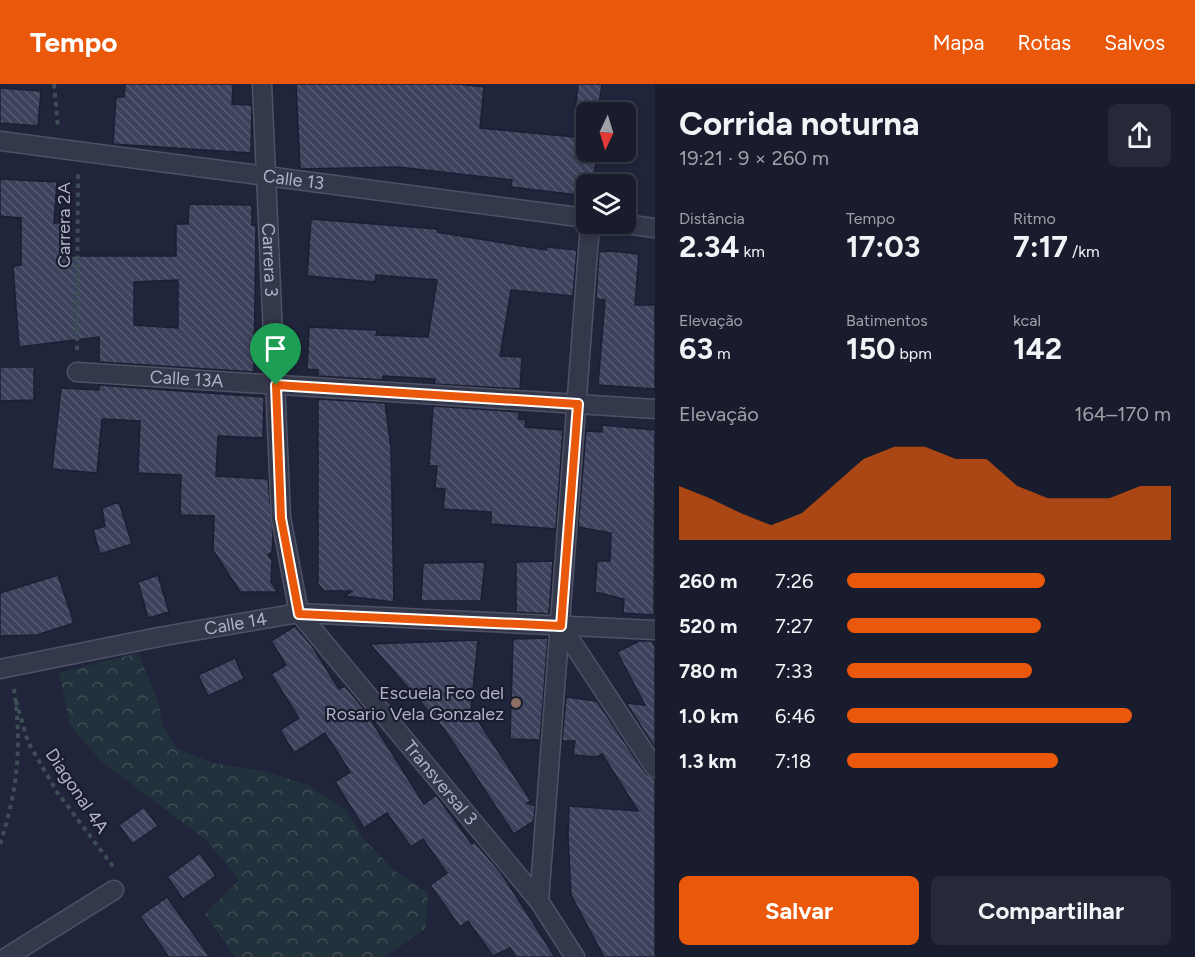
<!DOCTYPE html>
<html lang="pt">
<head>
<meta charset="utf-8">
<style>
	body { margin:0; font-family:Figtree,sans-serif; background:#252938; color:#f1f3f6; height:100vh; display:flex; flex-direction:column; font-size:22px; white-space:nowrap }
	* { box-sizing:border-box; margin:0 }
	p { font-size:20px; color:#9fa1a9 }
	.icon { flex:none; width:33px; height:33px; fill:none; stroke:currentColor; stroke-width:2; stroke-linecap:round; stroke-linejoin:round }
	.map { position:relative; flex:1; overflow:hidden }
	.sheet { display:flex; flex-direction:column; background:#181c2c; width:540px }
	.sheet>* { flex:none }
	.needle { width:39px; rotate:184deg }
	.controls { position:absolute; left:576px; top:18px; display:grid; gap:12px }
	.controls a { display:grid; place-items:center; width:60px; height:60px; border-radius:9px; background:#181c2c; box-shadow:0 3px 9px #0003,0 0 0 2px #363a48; font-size:30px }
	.pin { position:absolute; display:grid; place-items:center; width:51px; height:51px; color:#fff; margin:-62px -26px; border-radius:50% 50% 50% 0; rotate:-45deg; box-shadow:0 0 6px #0007 }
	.pin .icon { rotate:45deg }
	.round { display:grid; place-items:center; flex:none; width:63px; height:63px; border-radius:9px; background:#252938 }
	.headline { display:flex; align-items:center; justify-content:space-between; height:102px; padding:0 24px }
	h1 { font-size:33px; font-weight:700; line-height:45px }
	.figures { display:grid; grid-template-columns:repeat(3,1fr); gap:9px; height:102px; padding:6px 24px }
	.figures div { display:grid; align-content:center }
	.figures b { font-size:30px; font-weight:700 }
	.figures small { font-size:16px; font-weight:400 }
	.figures p { font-size:16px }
	.chart { height:168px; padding:12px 24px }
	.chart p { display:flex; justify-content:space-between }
	.chart svg { width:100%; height:108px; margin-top:6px; fill:#ea580c; opacity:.7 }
	.button { display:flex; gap:12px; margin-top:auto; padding:12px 24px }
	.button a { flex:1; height:69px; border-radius:9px; background:#ea580c; color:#fff; font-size:24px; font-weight:700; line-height:69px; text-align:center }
	.button a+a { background:#252938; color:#f1f3f6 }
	ul { padding:0 24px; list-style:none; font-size:20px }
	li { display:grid; grid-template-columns:96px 72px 1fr; align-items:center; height:45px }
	li i { height:15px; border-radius:8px; background:#ea580c }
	header { display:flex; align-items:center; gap:36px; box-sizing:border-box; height:84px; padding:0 30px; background:#ea580c; color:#fff }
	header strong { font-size:28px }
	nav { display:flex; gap:33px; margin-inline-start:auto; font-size:21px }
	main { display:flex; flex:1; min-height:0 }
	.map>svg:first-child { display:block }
	.forest { fill:url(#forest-crowns) }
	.building { fill:url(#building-back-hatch); stroke:#1c1f31; stroke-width:1.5; fill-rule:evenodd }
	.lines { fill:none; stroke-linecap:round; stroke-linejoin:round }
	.street-casing { stroke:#4f5266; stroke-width:21 }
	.path { stroke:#3d4e56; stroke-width:4; stroke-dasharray:4.5 4.5; stroke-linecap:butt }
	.street { stroke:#34384b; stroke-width:18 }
	.route-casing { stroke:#fff; stroke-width:12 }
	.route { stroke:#ea580c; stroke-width:8 }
	.education-dot { fill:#8d6e63; stroke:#1a1d2f; stroke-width:2 }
	.labels { text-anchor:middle; stroke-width:4.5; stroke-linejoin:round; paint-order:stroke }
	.street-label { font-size:18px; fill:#afb2c7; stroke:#1a1d2f }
	.poi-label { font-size:18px; fill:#afb2c7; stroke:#1a1d2f; text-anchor:end }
</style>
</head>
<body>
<header>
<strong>Tempo</strong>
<nav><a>Mapa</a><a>Rotas</a><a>Salvos</a></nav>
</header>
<main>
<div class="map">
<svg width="655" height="873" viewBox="0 0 655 873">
	<defs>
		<pattern id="forest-crowns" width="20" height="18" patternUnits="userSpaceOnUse" patternTransform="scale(1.5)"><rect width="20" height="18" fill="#22323c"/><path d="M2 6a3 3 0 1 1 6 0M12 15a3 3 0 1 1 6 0" fill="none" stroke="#404d57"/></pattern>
		<pattern id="building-back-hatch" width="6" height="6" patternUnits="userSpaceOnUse" patternTransform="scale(1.5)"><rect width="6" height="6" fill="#3c425b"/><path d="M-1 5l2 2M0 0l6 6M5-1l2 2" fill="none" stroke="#565b71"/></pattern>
	</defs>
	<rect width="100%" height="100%" fill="#20253b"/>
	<polygon class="forest" points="138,569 159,620 162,641 177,665 216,680 263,687 308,701 346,726 363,754 395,787 428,809 426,844 385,873 235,873 205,830 239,796 206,756 101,677 70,641 59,589"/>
	<g class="building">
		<polygon points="125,0 233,0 232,20 252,21 251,69 113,60 116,13 124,13"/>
		<polygon points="296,0 458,0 484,3 480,44 586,54 586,68 597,68 593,100 586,100 586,112 511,103 512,96 398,83 300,85"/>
		<polygon points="578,0 602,0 598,28 575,28"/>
		<polygon points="0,4 41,7 38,42 0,39"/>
		<path d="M0,95L57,98L54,139H68V172H176V140H188L189,120L252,121V141H256L254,288L99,278V253L19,263L13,182L21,181V134L0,132ZM178,196V244L134,241V198Z"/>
		<polygon points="311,135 437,145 437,148 546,166 547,163 577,166 573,212 511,206 500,272 522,273 520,305 434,300 435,295 383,292 383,296 318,292 318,286 307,285 309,243 377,246 376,251 428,253 437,196 376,191 375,198 307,192"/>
		<polygon points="611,167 639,170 635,221 655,221 655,305 598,301 605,216 596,215 599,168"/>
		<polygon points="0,283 34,283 34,316 0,317"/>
		<polygon points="99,301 264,313 263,354 218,352 216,392 268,395 273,452 272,468 268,471 272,476 271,498 278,508 240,508 213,466 214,432 180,431 181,391 138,389 140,337 102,335 97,389 52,385 61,304 99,306"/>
		<polygon points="318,315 385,319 391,364 394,518 345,512 352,507 324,507 318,500"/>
		<polygon points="433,322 519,328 519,335 526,336 525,343 563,346 556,445 491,440 491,428 443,425 445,405 435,404 437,382 429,382"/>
		<polygon points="602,341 655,346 654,531 623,529 624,515 595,508 597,477 610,477 611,449 578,443 586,347 602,348"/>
		<polygon points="119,418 132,460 100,470 93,446 105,442 102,424"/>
		<polygon points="553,477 549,530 516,528 516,478"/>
		<polygon points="485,478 481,517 421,517 423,479"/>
		<polygon points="58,491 74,539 37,551 0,552 0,509"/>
		<polygon points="158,491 169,528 148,534 138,498"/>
		<polygon points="295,542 312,562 339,605 345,602 364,625 424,720 436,711 472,760 475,758 502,790 555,873 516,873 510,864 493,872 468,837 460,843 430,801 447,789 423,755 411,763 387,729 364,744 335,698 350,688 325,649 294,669 280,646 299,634 271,590 286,581 271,557"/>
		<polygon points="548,554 540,656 510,655 513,555"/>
		<polygon points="478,556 471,626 531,717 527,719 535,722 534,737 514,750 444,645 370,560"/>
		<polygon points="639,557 652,557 655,563 655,664 626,619 645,621 617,568"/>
		<polygon points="235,574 244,595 208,612 198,591"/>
		<polygon points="566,613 597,617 646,690 655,695 655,873 604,873 571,811 568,752 569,722 638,727 602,670 597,673 573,671 575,657 562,657"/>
		<polygon points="144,723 158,742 132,760 119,741"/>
		<polygon points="200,769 216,792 183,815 167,793"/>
		<polygon points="167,813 210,873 169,873 140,832"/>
	</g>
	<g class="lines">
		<g class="street-casing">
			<g id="street">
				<path id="s1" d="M262,0L281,434L299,529L539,817L575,873"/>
				<path id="s2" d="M0,57L586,134"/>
				<polyline points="625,140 655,144"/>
				<path id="s3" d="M77,288L655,325"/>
				<polyline points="561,542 655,684"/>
				<path id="s4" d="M0,585L164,552L299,529L655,546"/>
				<polyline points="539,817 590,140"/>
				<polyline points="7,873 114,806"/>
			</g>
		</g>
		<g class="path">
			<polyline points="54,0 58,44"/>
			<polyline points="77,266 78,88"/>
			<polyline points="16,617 28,658 57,708 115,785"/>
			<path d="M0,760C18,705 22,663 14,605"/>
		</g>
		<use href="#street" class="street"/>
	</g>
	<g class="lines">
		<g class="route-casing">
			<polygon id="route" points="276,301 578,320 561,542 299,530 281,434"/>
		</g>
		<use href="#route" class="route"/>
	</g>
	<circle class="education-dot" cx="516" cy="619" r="6"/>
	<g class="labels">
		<g class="street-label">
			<text dy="6" stroke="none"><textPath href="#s2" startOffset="296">Calle 13</textPath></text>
			<text transform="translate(64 141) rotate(-90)" y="6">Carrera 2A</text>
			<text dy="6" stroke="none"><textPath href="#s1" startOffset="176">Carrera 3</textPath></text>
			<text dy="6" stroke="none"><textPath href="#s3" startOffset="110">Calle 13A</textPath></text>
			<text dy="6" stroke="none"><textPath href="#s4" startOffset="240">Calle 14</textPath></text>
			<text dy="6" stroke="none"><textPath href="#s1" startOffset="752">Transversal 3</textPath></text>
			<text transform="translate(77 707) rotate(56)" y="6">Diagonal 4A</text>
		</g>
		<g class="poi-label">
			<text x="504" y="615">Escuela Fco del<tspan x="504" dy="21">Rosario Vela Gonzalez</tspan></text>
		</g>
	</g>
</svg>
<div class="controls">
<a><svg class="needle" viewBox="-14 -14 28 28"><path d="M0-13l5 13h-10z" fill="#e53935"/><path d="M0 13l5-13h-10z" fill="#9fa1a9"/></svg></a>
<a><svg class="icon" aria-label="layers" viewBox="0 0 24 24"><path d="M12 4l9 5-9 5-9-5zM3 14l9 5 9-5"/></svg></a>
</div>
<div class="pin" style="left:276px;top:301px;background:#1e9e55"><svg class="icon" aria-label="arrive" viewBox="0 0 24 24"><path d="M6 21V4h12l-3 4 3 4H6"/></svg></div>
</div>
<section class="sheet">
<div class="headline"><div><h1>Corrida noturna</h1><p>19:21 · 9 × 260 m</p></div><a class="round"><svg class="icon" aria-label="share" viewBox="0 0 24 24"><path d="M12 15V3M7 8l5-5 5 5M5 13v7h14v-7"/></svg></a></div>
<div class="figures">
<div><p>Distância</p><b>2.34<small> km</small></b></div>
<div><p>Tempo</p><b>17:03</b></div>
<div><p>Ritmo</p><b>7:17<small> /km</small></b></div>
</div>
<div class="figures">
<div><p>Elevação</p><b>63<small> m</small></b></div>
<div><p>Batimentos</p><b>150<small> bpm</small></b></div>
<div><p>kcal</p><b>142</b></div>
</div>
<div class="chart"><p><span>Elevação</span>164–170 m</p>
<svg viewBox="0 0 160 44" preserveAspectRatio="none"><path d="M0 44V22L10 27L20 33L30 38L40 33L50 22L60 11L70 6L80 6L90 11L100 11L110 22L120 27L130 27L140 27L150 22L160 22V44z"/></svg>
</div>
<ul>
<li><b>260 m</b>7:26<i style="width:61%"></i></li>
<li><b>520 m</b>7:27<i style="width:60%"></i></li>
<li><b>780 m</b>7:33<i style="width:57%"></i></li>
<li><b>1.0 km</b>6:46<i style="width:88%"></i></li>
<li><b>1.3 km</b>7:18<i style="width:65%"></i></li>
</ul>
<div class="button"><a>Salvar</a><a>Compartilhar</a></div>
</section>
</main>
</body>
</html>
